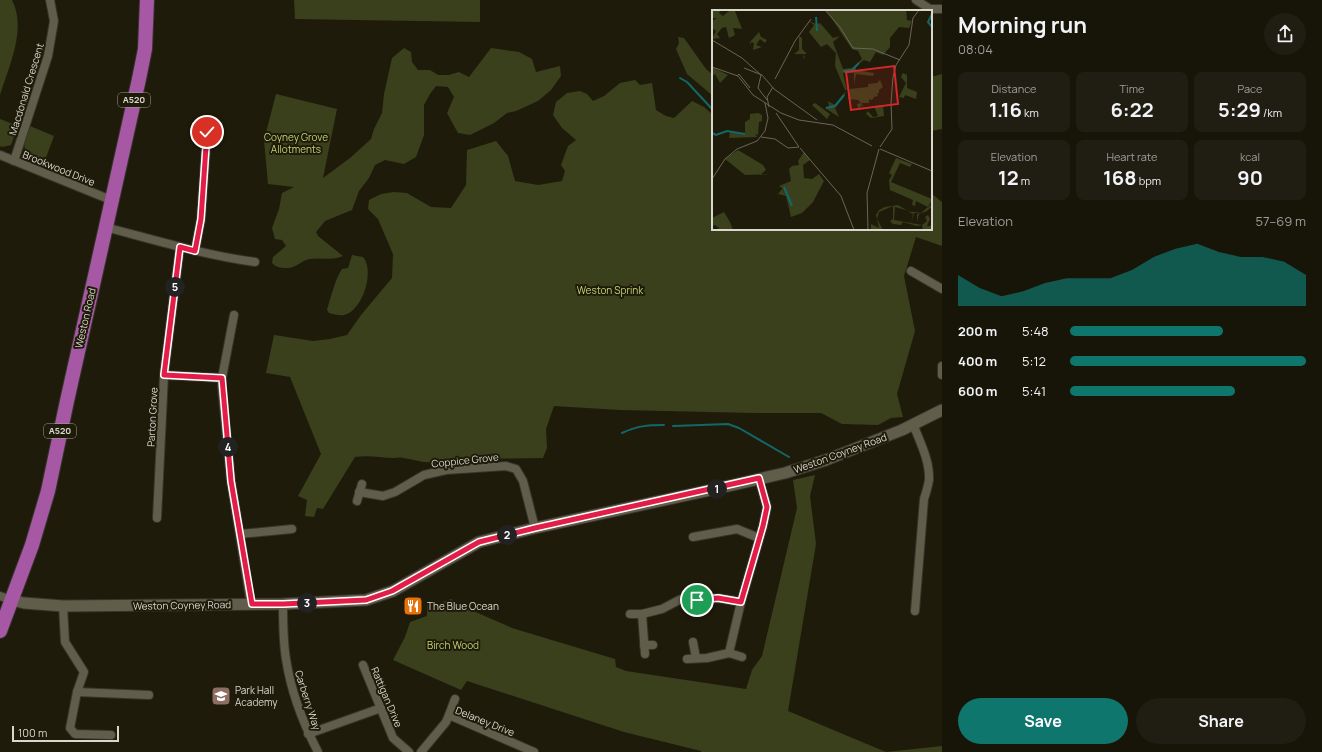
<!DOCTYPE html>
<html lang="en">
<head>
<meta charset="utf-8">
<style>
	body { margin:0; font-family:Manrope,sans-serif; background:#201d12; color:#f1f3f6; height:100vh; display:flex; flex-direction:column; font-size:15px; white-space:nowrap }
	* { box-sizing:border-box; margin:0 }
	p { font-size:13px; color:#9e9e9c }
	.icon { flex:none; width:22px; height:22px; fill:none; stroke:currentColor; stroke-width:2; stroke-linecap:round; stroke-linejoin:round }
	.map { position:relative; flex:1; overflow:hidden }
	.sheet { display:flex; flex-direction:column; background:#171408; width:380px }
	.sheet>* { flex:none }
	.scale { position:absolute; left:12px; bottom:10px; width:107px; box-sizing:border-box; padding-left:4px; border:2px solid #d9d7cd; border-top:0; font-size:11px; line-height:14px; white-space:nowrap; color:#d9d7cd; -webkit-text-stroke:3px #1f1b0b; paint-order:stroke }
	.pin { position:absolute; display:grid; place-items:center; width:34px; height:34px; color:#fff; margin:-17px; border:2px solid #fff; border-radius:50%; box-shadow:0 1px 4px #0007 }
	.km { position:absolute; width:20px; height:20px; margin:-10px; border-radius:50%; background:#222; color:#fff; font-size:11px; line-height:20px; text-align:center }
	.round { display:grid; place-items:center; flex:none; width:42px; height:42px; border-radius:21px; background:#201d12 }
	.summary { display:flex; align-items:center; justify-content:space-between; height:68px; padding:0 16px }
	h1 { font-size:22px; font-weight:700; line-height:30px }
	.figures { display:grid; grid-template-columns:repeat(3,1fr); gap:6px; height:68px; padding:4px 16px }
	.figures div { display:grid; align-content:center; border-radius:8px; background:#201d12; text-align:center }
	.figures b { font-size:20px; font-weight:700 }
	.figures small { font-size:11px; font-weight:400 }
	.figures p { font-size:11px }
	.chart { height:112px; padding:8px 16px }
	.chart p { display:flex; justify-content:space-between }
	.chart svg { width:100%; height:72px; margin-top:4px; fill:#0f766e; opacity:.7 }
	.cta { display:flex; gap:8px; margin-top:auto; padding:8px 16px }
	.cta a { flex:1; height:46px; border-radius:24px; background:#0f766e; color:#fff; font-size:16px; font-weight:700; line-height:46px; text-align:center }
	.cta a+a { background:#201d12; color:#f1f3f6 }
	ul { padding:0 16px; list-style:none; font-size:13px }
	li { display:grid; grid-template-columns:64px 48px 1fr; align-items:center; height:30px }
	li i { height:10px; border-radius:5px; background:#0f766e }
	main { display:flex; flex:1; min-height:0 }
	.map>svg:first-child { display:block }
	.green { fill:#39401b }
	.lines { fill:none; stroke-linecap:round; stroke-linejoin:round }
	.stream { stroke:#126769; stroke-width:2 }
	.minor-casing { stroke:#37342d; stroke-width:10 }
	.tertiary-casing { stroke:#37342d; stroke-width:13 }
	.trunk-casing { stroke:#37342d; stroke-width:16 }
	.minor { stroke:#615d4b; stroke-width:8 }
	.tertiary { stroke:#615d4b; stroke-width:11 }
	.trunk { stroke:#a658a4; stroke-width:14 }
	.route-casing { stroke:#fff; stroke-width:8 }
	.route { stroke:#e11d48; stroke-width:5 }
	.labels { text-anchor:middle; stroke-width:4; stroke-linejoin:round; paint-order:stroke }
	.shield { fill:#1f1b0b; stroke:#a19f93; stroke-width:1 }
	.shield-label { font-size:9px; font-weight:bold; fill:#d9d7cd }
	.street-label { font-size:10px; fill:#d9d7cd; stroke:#1f1b0b }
	.park-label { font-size:10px; fill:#c1d473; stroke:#1f1b0b }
	.poi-label { font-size:10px; fill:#d9d7cd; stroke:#1f1b0b; text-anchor:start }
	.inset-river { fill:none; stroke:#126769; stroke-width:2 }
	.inset-road { fill:none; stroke:#696659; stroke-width:1 }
	.view { fill:#d62828; fill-opacity:0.15; stroke:#d62828; stroke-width:2 }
	.inset-edge { fill:none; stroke:#d9d7cd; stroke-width:2 }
</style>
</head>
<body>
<main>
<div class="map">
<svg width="942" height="752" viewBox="0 0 942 752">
	<rect width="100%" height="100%" fill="#1f1b0b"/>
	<g class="green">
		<path d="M0,0H12C27,29 9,66 0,95Z"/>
		<polygon points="294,0 480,0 480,22 295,19"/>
		<polygon points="678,37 684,38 706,69 713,75 713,96 687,74 676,49 679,43"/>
		<path d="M404,48L411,52L412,62L418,70H430L438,75H449L459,72L469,77L491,48L519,52L532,59L536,72L560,66L561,76L551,90L538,101L516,111L507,113L494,123L470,135L458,133L447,113L454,97L448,87L436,86L430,94L424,105V135L416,157L404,164L385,160L375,165L369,178L359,191L352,210L325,221L316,232L318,236L343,256C332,261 320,257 309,259C302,261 296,267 289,268C282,268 277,268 272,263L273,257L286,246L282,240L275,239L272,228L279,209L282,193L294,187L268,184L264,140L276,94L337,109L323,178L350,158L371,139L374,129L382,113L384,94L392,58Z"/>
		<polygon points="942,74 942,129 931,131 931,77"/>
		<path d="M635,80L640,85L652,83L656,110L666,116L674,118L692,101L704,107L713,115V229H931V193L942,202V246L916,237L904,276L915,331L897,394L903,417L891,418L878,425L842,424L821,413H755L620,410L554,406L546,429L547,448L543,458L474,459L432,466L431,462C422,463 413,459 403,458C400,457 397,458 394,458C380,458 370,455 355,457L323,509L317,508L314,517L305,516L307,500L298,496L321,454L290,377L266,373L274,335L313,341L330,339L347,335L361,315L392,278L393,254L378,219L368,209L369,200L381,194L394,192L407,193L431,207L451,208L466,185L467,150L496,141L508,156L515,181L538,185L562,181L565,171L561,165L568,146L576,140L562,128L553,115L556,102L567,93L580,91L587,94L593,101L604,96L620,83Z"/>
		<polygon points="0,119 18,126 11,145 2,147 0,146"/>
		<polygon points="30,126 54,136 44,163 26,156 24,143"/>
		<path d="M352,255L363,257C375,270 363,311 344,315C340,316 333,314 329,313L327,310C330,300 336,277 342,269L348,268Z"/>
		<polygon points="815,475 810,496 816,544 788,711 886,752 942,746 942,752 701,752 701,751 624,732 467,681 461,690 393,660 405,637 410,622 427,616 427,606 431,603 433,606 451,599 471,610 512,628 615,659 616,667 626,671 746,689 752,670 762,656 797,508 793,480"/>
	</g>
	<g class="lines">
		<g class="stream">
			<polyline points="680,78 687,82 713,110"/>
			<polyline points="673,426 728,424 739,428 789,457"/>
			<path d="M622,433C637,426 647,425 664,425"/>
		</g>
		<g class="minor-casing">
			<g id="minor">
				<polyline points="916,0 930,9 942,9"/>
				<polyline points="0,155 111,200"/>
				<polyline points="14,161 48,56 54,21 50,0"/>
				<path d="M105,227C155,240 204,255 255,262"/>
				<polyline points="195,251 201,219 207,132"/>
				<polyline points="911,271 942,289"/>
				<polyline points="234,315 222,378 222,387 231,481 251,604"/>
				<polyline points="942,366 942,375"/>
				<polyline points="164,375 222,378"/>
				<path d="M913,424C920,442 930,461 929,480C928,486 926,493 924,499L915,611"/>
				<polyline points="359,492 383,496 395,492 424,475 446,470 506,466 516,469 523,481 535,528"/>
				<polyline points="357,501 362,484"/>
				<polyline points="157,518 164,375 180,247"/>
				<polyline points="240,534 292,529"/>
				<polyline points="693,537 737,529 759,538"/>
				<polyline points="0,596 11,600"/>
				<path d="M283,604C283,622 283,641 286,659C291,692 303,723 318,752"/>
				<polyline points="63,606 65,642 84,672 77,692 70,728 75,734 111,735"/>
				<polyline points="630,614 642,614"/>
				<polyline points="693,642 696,658"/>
				<polyline points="644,645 653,645"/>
				<polyline points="729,653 742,657"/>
				<polyline points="645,654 642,614 662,609 681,599 689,599 697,600 718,598 741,602"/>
				<polyline points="687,659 707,658 729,653 741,602 763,526 767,507 759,479"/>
				<polyline points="363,665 393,738 409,752"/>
				<polyline points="77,692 149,695"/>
				<polyline points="449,715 455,699"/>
				<polyline points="308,734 381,708"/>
				<polyline points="421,752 446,722 449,715 534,752"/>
			</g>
		</g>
		<g class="tertiary-casing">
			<polyline id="tertiary" points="11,600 24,603 63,606 283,604 366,600 393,591 479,542 535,528 715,489 785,473 826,460 902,430 942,410"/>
		</g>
		<g class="trunk-casing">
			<polyline id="trunk" points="0,631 32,545 48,491 67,401 139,79 145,49 147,0"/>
		</g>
		<use href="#minor" class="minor"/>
		<use href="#tertiary" class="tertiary"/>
		<use href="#trunk" class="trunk"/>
	</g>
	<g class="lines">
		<g class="route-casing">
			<polyline id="route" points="207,132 201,219 195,251 180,247 164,375 222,378 231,481 252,604 283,604 366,600 392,591 479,542 535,528 759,478 767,507 763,526 741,602 718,598 697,600"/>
		</g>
		<use href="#route" class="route"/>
	</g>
	<defs>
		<g id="restaurant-square" transform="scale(1)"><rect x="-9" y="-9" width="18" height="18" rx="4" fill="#e8710a" stroke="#1f1b0b"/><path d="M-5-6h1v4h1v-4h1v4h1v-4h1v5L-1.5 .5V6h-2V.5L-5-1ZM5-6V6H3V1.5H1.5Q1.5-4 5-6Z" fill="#fff"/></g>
		<g id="school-square" transform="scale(1)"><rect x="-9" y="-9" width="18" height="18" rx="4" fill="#8d6e63" stroke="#1f1b0b"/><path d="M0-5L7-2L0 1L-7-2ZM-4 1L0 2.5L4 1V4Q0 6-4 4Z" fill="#fff"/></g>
	</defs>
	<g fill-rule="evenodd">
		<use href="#restaurant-square" x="413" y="606"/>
		<use href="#school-square" x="221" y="696"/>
	</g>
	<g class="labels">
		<g class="shield">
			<rect x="118" y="93" width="32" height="14" rx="3"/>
			<rect x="44" y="424" width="32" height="14" rx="3"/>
		</g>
		<g class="shield-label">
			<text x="134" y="103">A520</text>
			<text x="60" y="434">A520</text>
		</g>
		<g class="street-label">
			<text transform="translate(26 89) rotate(-73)" y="4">Macdonald Crescent</text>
			<text transform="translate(59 168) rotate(22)" y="4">Brookwood Drive</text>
			<text transform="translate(85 318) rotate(-77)" y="4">Weston Road</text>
			<text transform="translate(152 417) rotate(-87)" y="4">Parton Grove</text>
			<text transform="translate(840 453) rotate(-20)" y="4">Weston Coyney Road</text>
			<text transform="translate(465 460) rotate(-6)" y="4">Coppice Grove</text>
			<text transform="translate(182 605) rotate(-1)" y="4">Weston Coyney Road</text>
			<text transform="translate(387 697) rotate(67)" y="4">Rattigan Drive</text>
			<text transform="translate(308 700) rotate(72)" y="4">Carberry Way</text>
			<text transform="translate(485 721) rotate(22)" y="4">Delaney Drive</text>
		</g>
		<g class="park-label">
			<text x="296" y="141">Coyney Grove<tspan x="296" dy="12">Allotments</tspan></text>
			<text x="610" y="294">Weston Sprink</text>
			<text x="453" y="649">Birch Wood</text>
		</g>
		<g class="poi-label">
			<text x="427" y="610">The Blue Ocean</text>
			<text x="235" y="694">Park Hall<tspan x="235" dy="12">Academy</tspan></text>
		</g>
	</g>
	<g transform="translate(712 10)">
		<rect width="220" height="220" fill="#1f1b0b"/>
		<path d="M0,0H9L7,3L11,6L17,1H23L30,19L21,18L23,25L17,28L14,17L10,18L5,24L8,28L0,29L4,21L0,18V11L5,8H0ZM114,0H194L195,10L200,11L197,18L187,17L178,28V37L171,45L164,42L158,52L152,50L144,56V60L162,63L161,66L144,64L142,75V63H131L135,80H133L123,56L124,43L115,34L109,37L97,22L102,15L97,11L104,14V4L105,14L108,13L121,28L128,26L121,32L131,59L140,58L150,49L146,41L140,39ZM47,22L49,27L55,30L53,33L48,29L44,35L50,37L41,40L42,33L39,32V36L38,32ZM87,26L90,28V39L95,44H91L93,47L92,49L91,44H82L87,40ZM0,57L16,65L8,73L3,64L0,66ZM191,63L195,65V78L205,82L204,89L193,85L192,88L187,87L194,73L189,67ZM168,70L171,77L167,80V83H165L166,86L162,87L160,90L157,89V93H149L152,97L149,95V97L146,98L145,94L149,93L146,90L136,89L138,79L156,77V74L165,73ZM134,81L132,87L123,98L127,107L113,98L117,96L116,91L123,95ZM103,93L118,104L115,109L100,95ZM171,95L172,106L159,108L154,104L156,101L161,107L166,106L162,96ZM46,103L50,105V111L47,112L46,125L43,124L45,127L17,128L18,122L33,124V112L38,109V104ZM26,140L51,155L54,160L48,165L58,164L33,165L13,149ZM92,142L98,150L91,155L92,168L100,169L107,164L112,171L101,192L90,203L79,207L74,186L66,184L70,179L73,185L70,178L67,176L79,171L77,159L80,156L87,155L86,151ZM184,148L200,154L198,157L188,153L179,172L220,189L216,198L220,194L219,197L215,201L207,204L205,212V204L208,203H202L199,213L210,215L215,211L213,207L216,205L218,209L215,216H220V220H211L210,215L205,216L191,212L189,215L181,214L178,211L181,209V196L167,202L165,209L171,220H159V214L167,218L164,205L167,200L173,197L186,195L196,201L209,203L216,197L204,191L203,196L200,195L201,190L178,180L177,170L180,165L177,163ZM183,197L201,202H197L201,204L199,213L182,210ZM12,202L18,212L21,220H5L7,218L3,215L0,216V208Z" fill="#39401b" fill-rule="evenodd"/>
		<path class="inset-river" d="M220,4L216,12L220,17M104,7L105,21M131,61L140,60L147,53M114,98L123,96L132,85M0,123L4,125L15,121L33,124M72,177L80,196"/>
		<path class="inset-road" d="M113,0L128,17L141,38L161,39L188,50M0,30L30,48L49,65M0,57L26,66L41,85L69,103L87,110L121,115L160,136M32,58L50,65M49,65L46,78L55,90M50,65L62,79L105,110M25,66L27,64L38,78M63,69L83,31L99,9M57,97L55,87L61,77M64,103L87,137M49,127L63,129L76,138L87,137M168,137L180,119L179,93L181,67L184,55L197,35L201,8L207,0M88,138L129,186L142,220M168,139L220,161M0,169L13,149L25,139L45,131L53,121L56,108L53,93M156,220L155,183L167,139"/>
		<path class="view" d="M182,56L186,94L139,100L134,62Z"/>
		<rect width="220" height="220" class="inset-edge"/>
	</g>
</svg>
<div class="scale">100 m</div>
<div class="pin" style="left:697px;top:600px;background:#1e9e55"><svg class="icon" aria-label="arrive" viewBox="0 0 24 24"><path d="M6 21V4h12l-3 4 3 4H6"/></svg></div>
<div class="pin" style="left:207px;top:132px;background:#d93025"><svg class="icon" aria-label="check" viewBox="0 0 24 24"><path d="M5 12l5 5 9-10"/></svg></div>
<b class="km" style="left:717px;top:489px">1</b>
<b class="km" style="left:507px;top:535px">2</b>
<b class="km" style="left:307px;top:603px">3</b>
<b class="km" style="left:228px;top:447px">4</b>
<b class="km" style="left:175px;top:287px">5</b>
</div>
<section class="sheet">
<div class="summary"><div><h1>Morning run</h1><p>08:04</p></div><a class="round"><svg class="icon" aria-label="share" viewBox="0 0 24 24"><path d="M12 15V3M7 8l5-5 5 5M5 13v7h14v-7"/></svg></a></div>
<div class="figures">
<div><p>Distance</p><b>1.16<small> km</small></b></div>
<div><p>Time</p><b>6:22</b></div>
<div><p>Pace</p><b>5:29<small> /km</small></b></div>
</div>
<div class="figures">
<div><p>Elevation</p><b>12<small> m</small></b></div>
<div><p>Heart rate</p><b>168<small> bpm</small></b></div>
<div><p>kcal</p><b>90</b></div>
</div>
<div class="chart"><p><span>Elevation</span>57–69 m</p>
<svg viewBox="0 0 160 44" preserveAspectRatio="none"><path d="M0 44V25L10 33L20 38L30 35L40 30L50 27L60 27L70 27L80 22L90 14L100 9L110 6L120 11L130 14L140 14L150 17L160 25V44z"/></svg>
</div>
<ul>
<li><b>200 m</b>5:48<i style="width:65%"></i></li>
<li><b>400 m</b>5:12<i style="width:100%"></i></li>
<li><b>600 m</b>5:41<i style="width:70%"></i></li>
</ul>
<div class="cta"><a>Save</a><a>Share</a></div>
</section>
</main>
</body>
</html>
